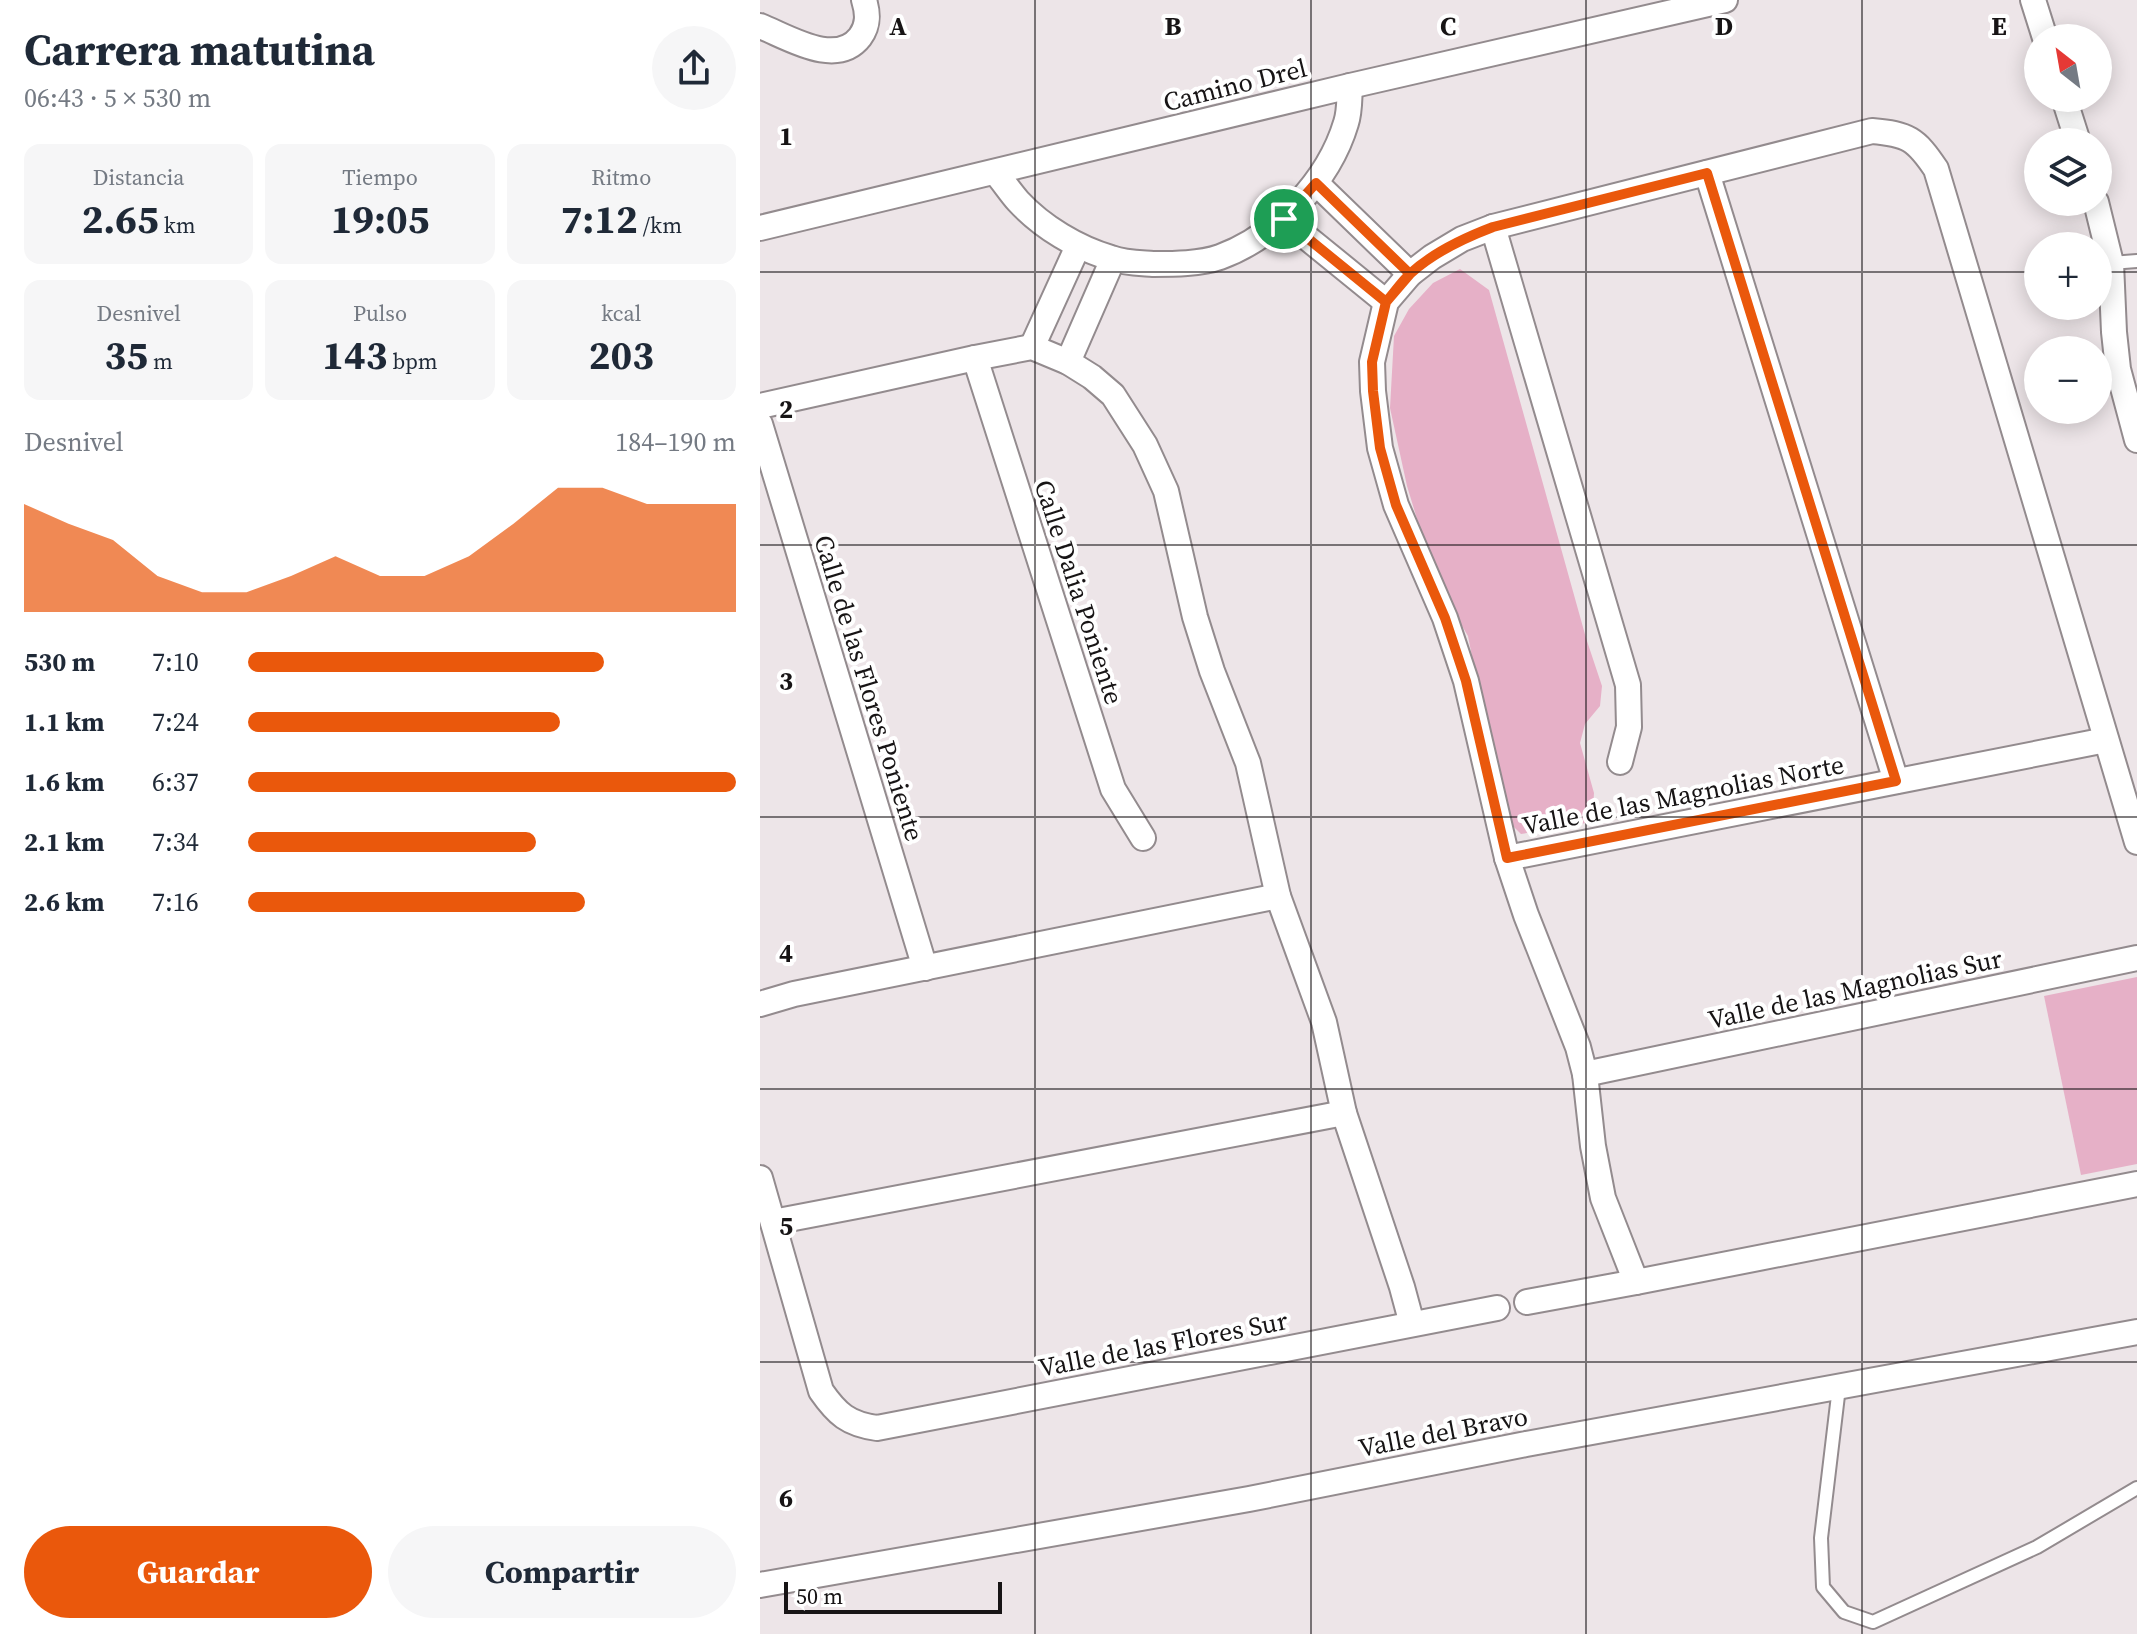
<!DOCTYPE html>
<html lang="es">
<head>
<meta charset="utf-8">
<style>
	body { margin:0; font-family:"Source Serif 4",serif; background:#f6f6f7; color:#1f2937; height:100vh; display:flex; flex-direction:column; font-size:30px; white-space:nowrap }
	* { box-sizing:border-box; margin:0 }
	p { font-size:26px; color:#747a83 }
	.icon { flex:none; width:44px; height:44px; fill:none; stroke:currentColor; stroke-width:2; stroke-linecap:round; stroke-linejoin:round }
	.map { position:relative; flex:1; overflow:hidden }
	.sheet { display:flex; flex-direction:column; background:#fff; width:760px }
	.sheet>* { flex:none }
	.needle { width:52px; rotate:329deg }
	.tools { position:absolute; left:1264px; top:24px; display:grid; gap:16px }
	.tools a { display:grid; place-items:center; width:88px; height:88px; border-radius:50%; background:#fff; box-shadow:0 4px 20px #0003; font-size:40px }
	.scale { position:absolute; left:24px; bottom:20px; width:218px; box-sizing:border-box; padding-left:8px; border:4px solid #171415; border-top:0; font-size:22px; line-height:28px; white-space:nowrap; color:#171415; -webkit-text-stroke:6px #fff; paint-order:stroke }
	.pin { position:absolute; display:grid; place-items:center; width:68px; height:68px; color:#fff; margin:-34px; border:4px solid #fff; border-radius:50%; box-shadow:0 2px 8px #0007 }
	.round { display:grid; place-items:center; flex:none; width:84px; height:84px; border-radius:42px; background:#f6f6f7 }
	.summary { display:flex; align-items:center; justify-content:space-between; height:136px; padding:0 24px }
	h1 { font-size:44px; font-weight:700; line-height:60px }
	.stats { display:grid; grid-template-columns:repeat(3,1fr); gap:12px; height:136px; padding:8px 24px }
	.stats div { display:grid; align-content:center; border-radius:16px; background:#f6f6f7; text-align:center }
	.stats b { font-size:40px; font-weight:700 }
	.stats small { font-size:22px; font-weight:400 }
	.stats p { font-size:22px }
	.chart { height:224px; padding:16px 24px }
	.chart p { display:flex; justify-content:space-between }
	.chart svg { width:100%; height:144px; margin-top:8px; fill:#ea580c; opacity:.7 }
	.action { display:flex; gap:16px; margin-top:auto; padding:16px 24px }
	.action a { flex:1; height:92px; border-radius:48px; background:#ea580c; color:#fff; font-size:32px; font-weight:700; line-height:92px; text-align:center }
	.action a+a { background:#f6f6f7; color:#1f2937 }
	ul { padding:0 24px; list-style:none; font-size:26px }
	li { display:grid; grid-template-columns:128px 96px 1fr; align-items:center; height:60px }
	li i { height:20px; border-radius:10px; background:#ea580c }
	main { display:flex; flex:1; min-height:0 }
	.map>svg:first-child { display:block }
	.green { fill:#e6b0c7 }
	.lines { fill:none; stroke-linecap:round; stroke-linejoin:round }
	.service-casing { stroke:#938b8e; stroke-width:16 }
	.minor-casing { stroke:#938b8e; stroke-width:28 }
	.service { stroke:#fff; stroke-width:12 }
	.minor { stroke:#fff; stroke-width:24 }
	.route-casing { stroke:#fff; stroke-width:16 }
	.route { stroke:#ea580c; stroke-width:10 }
	.grid { fill:none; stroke:#171415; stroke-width:2; stroke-opacity:0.55 }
	.labels { text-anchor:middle; stroke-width:8; stroke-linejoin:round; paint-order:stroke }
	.street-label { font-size:26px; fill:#171415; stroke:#fff }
	.grid-label { font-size:26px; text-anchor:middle; font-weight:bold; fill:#171415; stroke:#fff; stroke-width:8; stroke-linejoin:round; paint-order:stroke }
</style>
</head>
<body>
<main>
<section class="sheet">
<div class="summary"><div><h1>Carrera matutina</h1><p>06:43 · 5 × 530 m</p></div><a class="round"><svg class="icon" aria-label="share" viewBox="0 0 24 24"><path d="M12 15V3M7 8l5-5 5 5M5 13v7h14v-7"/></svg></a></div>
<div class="stats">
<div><p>Distancia</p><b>2.65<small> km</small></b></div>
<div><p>Tiempo</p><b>19:05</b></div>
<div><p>Ritmo</p><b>7:12<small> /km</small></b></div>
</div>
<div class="stats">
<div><p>Desnivel</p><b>35<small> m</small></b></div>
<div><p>Pulso</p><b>143<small> bpm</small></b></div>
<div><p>kcal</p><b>203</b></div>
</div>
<div class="chart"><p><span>Desnivel</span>184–190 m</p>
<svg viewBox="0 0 160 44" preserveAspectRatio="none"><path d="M0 44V11L10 17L20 22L30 33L40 38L50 38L60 33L70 27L80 33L90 33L100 27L110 17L120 6L130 6L140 11L150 11L160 11V44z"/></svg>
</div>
<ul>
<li><b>530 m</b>7:10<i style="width:73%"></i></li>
<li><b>1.1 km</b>7:24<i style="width:64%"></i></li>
<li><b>1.6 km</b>6:37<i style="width:100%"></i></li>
<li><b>2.1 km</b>7:34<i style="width:59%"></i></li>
<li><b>2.6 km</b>7:16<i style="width:69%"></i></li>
</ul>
<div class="action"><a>Guardar</a><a>Compartir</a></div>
</section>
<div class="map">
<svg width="1377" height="1634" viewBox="0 0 1377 1634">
	<rect width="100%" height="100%" fill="#ede5e8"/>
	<g class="green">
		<polygon points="700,269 729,290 826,638 842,686 840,706 825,724 820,743 834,793 832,822 761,834 754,827 747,814 737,784 708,636 689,604 668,555 647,486 630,408 634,336 649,309 673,283"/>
		<polygon points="1377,977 1377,1164 1321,1175 1284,996"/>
	</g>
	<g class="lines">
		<g class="service-casing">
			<g id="service">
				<polyline points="1351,263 1377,261"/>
				<polyline points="1079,1387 1061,1538 1063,1587 1084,1612 1113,1622 1277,1547 1377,1488"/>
			</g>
		</g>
		<g class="minor-casing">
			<g id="minor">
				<polyline points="1273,0 1285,38"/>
				<path d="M0,26C28,37 76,68 100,37C109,25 108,13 104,0"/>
				<polyline points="1304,98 1318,142"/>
				<path d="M235,172C243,181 250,192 258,201C282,227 317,248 351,258C364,263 379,263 393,264C414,264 440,264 460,257C517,236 569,180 586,123C590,111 589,98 590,86"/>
				<polyline points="947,173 1136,781"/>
				<polyline points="556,183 650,274"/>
				<polyline points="1336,202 1351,263 1354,332 1358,369 1377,440"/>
				<polyline points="524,219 626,302"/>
				<polyline points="733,227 868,685 869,727 860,762"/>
				<polyline points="0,228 590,86 965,0"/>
				<polyline points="272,347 318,246"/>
				<polyline points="215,358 353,789 383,838"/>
				<polyline points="308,362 353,259"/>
				<polyline points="0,406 215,358 272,347 308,362 332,377 353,395 385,445 406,491 435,617 452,671 488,763 518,896 564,1022 584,1113 642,1287 652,1324"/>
				<polyline points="0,424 165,968"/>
				<path d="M1377,842L1176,169C1156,139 1148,134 1112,131L733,227L702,239L672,257L650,274L626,302L612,362L613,391L620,448L636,505L685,618L706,681L747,858L766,915L818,1047L825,1074L833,1146L843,1198L876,1282L1377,1184"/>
				<polyline points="747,858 1346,740"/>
				<polyline points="0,1004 34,994 518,896"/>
				<polyline points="825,1074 1377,958"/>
				<path d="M0,1178L61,1391C77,1414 88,1424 117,1428L737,1308"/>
				<polyline points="13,1222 584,1113"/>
				<polyline points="767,1302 876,1282"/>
				<polyline points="0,1585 489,1499 766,1444 1377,1332"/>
			</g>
		</g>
		<use href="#service" class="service"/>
		<use href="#minor" class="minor"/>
	</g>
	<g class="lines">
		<g class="route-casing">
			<path id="route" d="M524,219L626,302C634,293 642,281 651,273C674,252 704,238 733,227L947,173L1136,781L747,858L706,681L685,618L636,505L620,448L613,391L612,362L626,302L650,274L556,183L524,219"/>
		</g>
		<use href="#route" class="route"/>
	</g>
	<path class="grid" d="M275,0V1634M551,0V1634M826,0V1634M1102,0V1634M0,272H1278M1338,272H1377M0,545H1377M0,817H1377M0,1089H1377M0,1362H1377"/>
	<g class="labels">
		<g class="street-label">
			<text transform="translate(475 85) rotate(-14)" y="9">Camino Drel</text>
			<text transform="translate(319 592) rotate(72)" y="9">Calle Dalia Poniente</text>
			<text transform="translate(109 688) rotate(73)" y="9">Calle de las Flores Poniente</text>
			<text transform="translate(923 795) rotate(-11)" y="9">Valle de las Magnolias Norte</text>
			<text transform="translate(1095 989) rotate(-12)" y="9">Valle de las Magnolias Sur</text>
			<text transform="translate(403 1344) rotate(-11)" y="9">Valle de las Flores Sur</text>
			<text transform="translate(683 1432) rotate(-11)" y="9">Valle del Bravo</text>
		</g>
	</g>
	<g class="grid-label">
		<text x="138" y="35">A</text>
		<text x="413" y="35">B</text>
		<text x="688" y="35">C</text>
		<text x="964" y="35">D</text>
		<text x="1239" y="35">E</text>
		<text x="26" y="145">1</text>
		<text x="26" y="418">2</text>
		<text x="26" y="690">3</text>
		<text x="26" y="962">4</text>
		<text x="26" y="1235">5</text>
		<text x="26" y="1507">6</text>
	</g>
</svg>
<div class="tools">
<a><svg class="needle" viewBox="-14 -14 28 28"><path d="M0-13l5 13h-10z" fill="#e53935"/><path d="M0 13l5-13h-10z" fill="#747a83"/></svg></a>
<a><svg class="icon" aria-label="layers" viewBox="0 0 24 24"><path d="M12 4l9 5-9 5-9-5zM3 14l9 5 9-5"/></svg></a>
<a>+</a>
<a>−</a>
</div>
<div class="scale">50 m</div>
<div class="pin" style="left:524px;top:219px;background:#1e9e55"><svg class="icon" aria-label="arrive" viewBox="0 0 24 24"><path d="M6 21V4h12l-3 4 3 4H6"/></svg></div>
</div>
</main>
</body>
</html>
